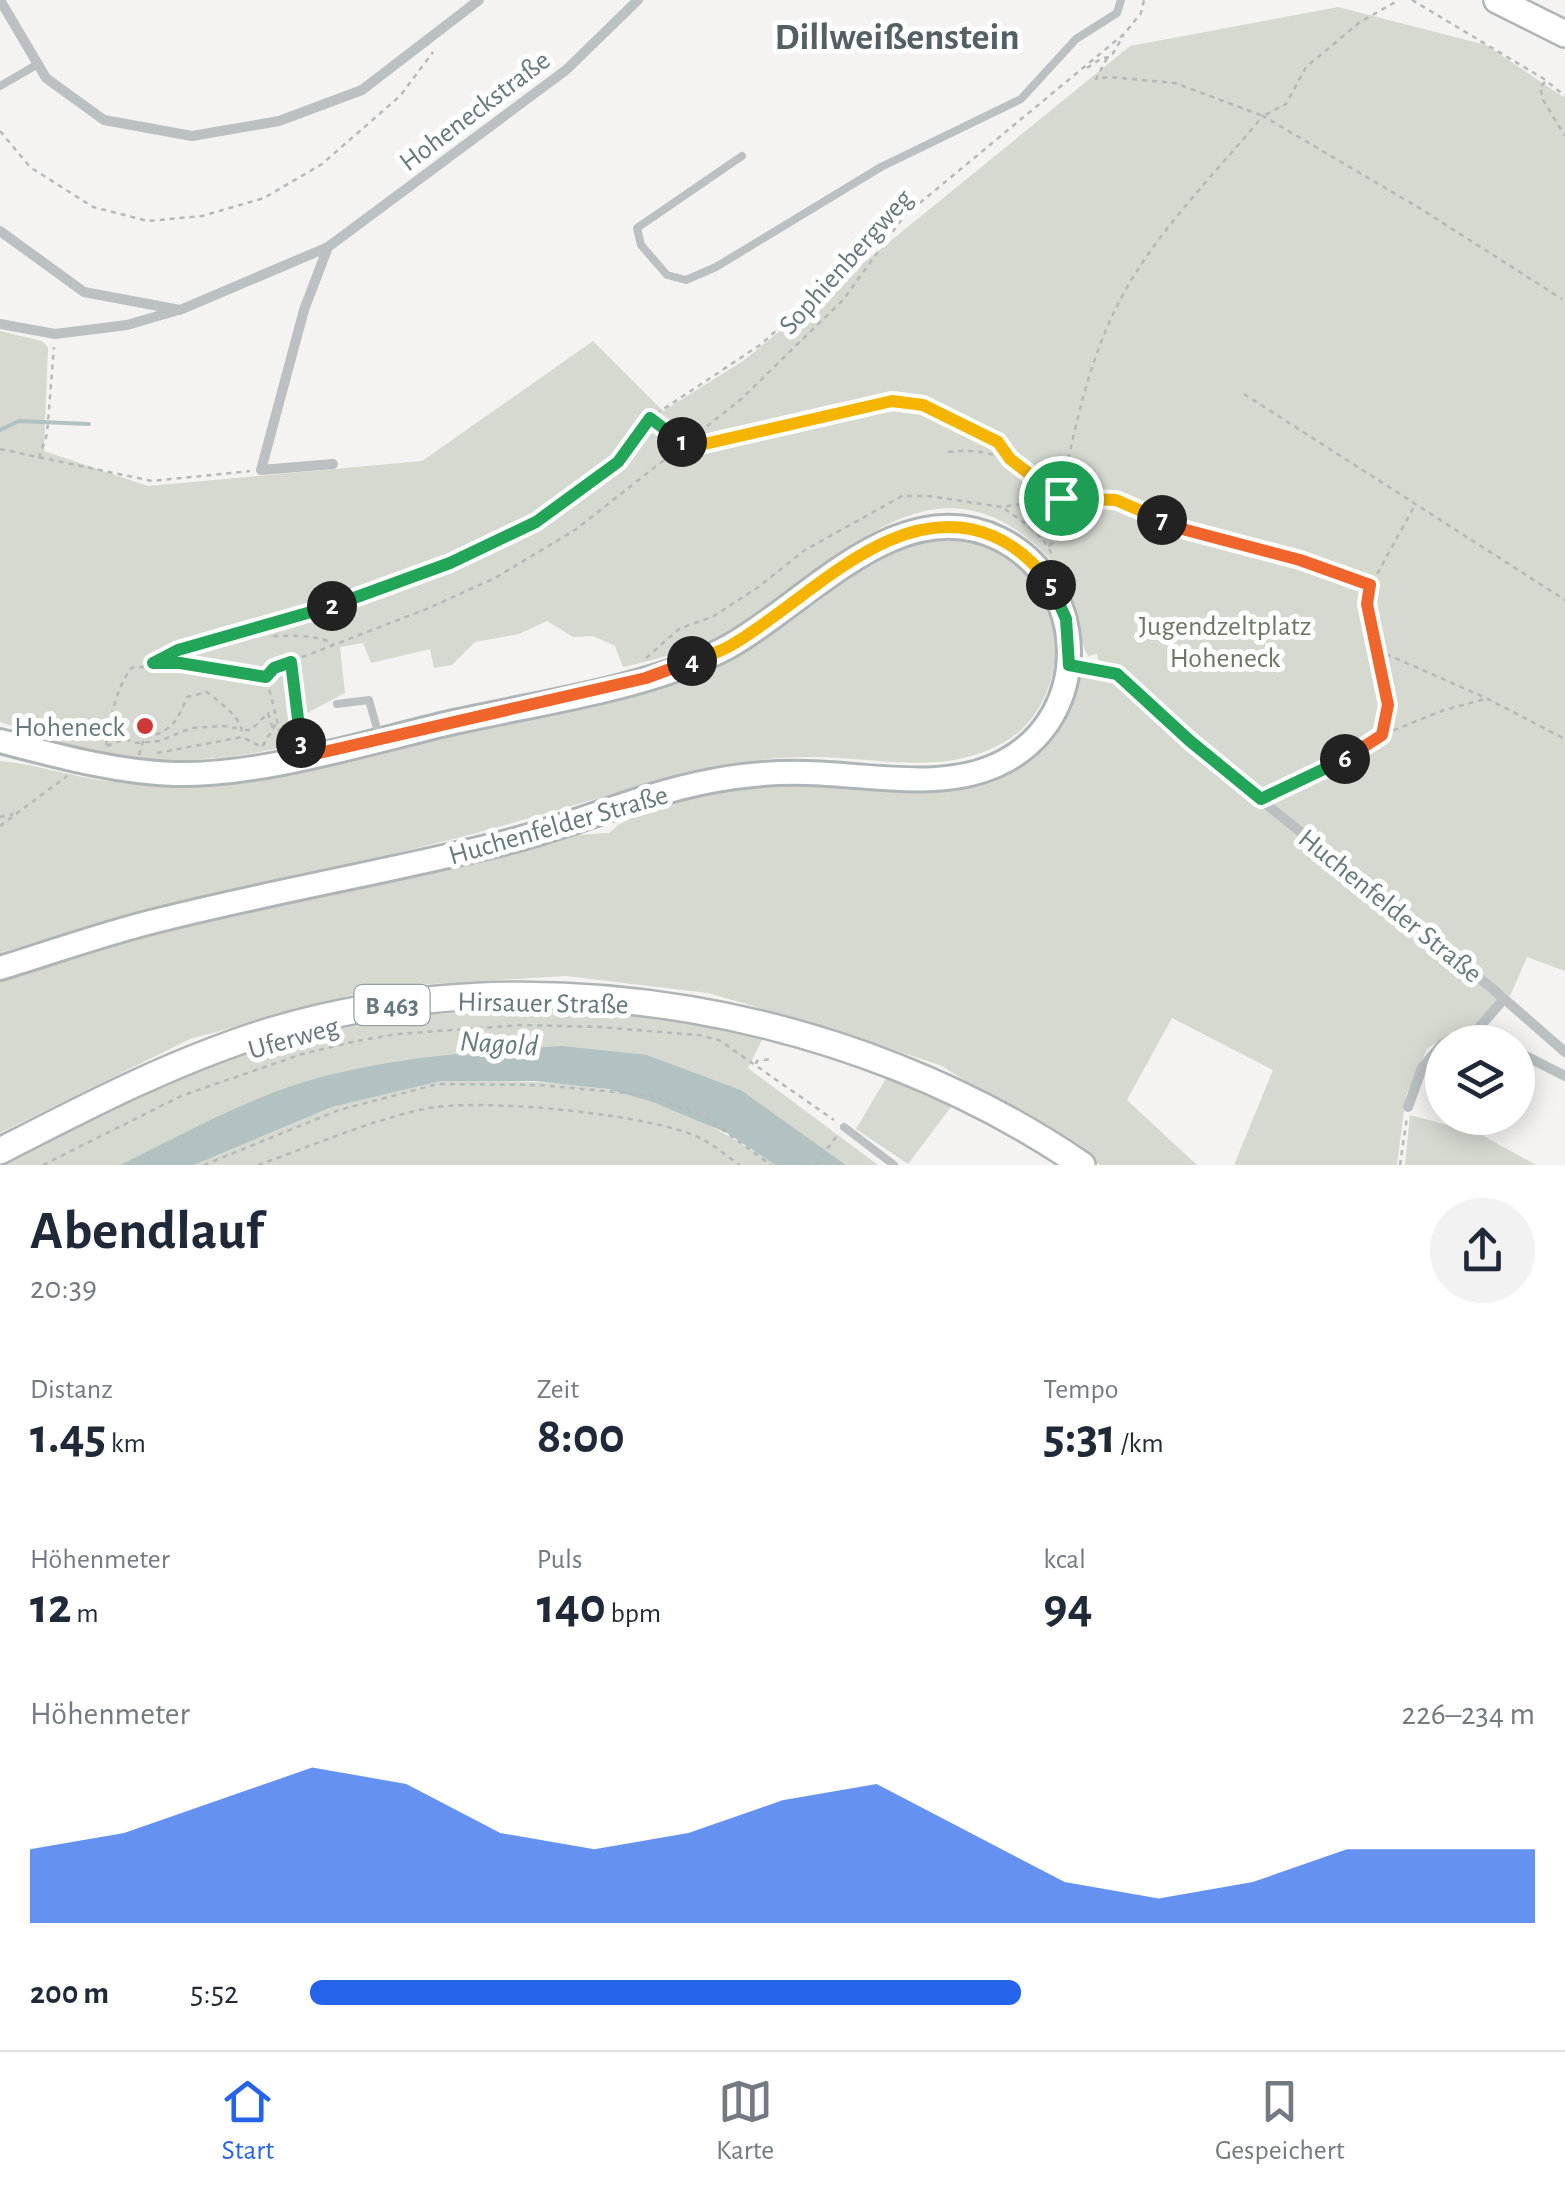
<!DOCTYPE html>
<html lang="de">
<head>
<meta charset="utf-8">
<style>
	body { margin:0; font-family:"Alegreya Sans",sans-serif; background:#f2f2f3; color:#1f2937; height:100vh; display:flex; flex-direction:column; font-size:38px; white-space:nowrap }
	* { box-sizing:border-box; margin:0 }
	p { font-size:32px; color:#747a83 }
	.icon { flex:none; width:55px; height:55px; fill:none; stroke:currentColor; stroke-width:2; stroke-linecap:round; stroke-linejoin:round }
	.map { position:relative; height:1165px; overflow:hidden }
	.sheet { display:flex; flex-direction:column; background:#fff; flex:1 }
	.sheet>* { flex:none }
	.controls { position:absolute; left:1425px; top:1025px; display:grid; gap:20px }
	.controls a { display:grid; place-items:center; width:110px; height:110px; border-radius:50%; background:#fff; box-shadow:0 5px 25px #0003; font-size:50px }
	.pin { position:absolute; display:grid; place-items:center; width:85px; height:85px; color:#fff; margin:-42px; border:5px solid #fff; border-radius:50%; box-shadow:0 2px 10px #0007 }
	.km { position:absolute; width:50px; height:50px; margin:-25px; border-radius:50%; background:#222; color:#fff; font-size:28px; line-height:50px; text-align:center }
	.round { display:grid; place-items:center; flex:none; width:105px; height:105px; border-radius:52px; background:#f2f2f3 }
	.overview { display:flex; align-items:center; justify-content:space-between; height:170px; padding:0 30px }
	h1 { font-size:55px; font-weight:700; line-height:75px }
	.stats { display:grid; grid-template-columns:repeat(3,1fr); gap:15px; height:170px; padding:10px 30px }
	.stats div { display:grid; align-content:center }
	.stats b { font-size:50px; font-weight:700 }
	.stats small { font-size:28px; font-weight:400 }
	.stats p { font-size:28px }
	.chart { height:280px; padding:20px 30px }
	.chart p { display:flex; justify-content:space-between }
	.chart svg { width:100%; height:180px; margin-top:10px; fill:#2563eb; opacity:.7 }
	ul { padding:0 30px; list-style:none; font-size:32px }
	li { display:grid; grid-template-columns:160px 120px 1fr; align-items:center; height:75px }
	li i { height:25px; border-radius:12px; background:#2563eb }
	.tab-bar { display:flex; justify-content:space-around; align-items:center; height:140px; border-top:2px solid #e0e1e3; background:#fff; font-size:28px; color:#747a83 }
	.tab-bar a { display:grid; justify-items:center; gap:5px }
	.tab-bar .active { color:#2563eb }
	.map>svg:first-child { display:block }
	.green { fill:#d5d9d0 }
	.water { fill:#b2c1c1 }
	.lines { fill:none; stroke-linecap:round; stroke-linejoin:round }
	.stream { stroke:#b2c1c1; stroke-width:4 }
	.secondary-casing { stroke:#aeb5b7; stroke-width:28 }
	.primary-casing { stroke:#afb4b6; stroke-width:30 }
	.path { stroke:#b5b9ba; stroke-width:2.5; stroke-dasharray:5 5; stroke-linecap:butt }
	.lane { stroke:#bbc0c2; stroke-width:8 }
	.street { stroke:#bbc0c2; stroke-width:10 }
	.secondary { stroke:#fff; stroke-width:22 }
	.primary { stroke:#fff; stroke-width:25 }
	.split-1-casing { stroke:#fff; stroke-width:20 }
	.split-2-casing { stroke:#fff; stroke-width:20 }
	.split-3-casing { stroke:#fff; stroke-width:20 }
	.split-4-casing { stroke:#fff; stroke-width:20 }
	.split-5-casing { stroke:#fff; stroke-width:20 }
	.split-6-casing { stroke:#fff; stroke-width:20 }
	.split-7-casing { stroke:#fff; stroke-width:20 }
	.split-8-casing { stroke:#fff; stroke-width:20 }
	.split-1 { stroke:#f5b400; stroke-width:12 }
	.split-2 { stroke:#22a559; stroke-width:12 }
	.split-3 { stroke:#22a559; stroke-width:12 }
	.split-4 { stroke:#f0652b; stroke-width:12 }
	.split-5 { stroke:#f5b400; stroke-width:12 }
	.split-6 { stroke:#22a559; stroke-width:12 }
	.split-7 { stroke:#f0652b; stroke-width:12 }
	.split-8 { stroke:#f5b400; stroke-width:12 }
	.poi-dot { fill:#cf3836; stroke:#fff; stroke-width:4 }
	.labels { text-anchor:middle; stroke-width:10; stroke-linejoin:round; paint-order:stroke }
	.shield { fill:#fff; stroke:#94a1a5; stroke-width:2.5 }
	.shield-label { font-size:25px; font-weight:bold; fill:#66797f }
	.street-label { font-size:28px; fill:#66797f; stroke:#fff }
	.park-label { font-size:28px; fill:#6c7664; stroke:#fff }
	.poi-label { font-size:28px; fill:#66797f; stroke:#fff; text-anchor:end }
	.water-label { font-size:30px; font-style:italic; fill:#627b7b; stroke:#fff }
	.district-label { font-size:38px; font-weight:bold; fill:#536165; stroke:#fff }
</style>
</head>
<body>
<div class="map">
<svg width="1565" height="1165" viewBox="0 0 1565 1165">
	<rect width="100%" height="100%" fill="#f4f3f1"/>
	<g class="green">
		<path d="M1338,7L1486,45L1565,98V971L1527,957L1510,996L1504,992L1473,1028L1451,1032L1427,1049L1406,1095L1397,1165H1234L1273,1070L1172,1018L1127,1100L1197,1165H1100L942,1066L836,1030L708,993L566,976L382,987L190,1039L0,1133V978L129,938L558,836L609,833L618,825L648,810L709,793L766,784L946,787L987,781L1068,702L1078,680L1099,664L1097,654L1088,656C1081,644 1081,632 1078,619C1073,597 1060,568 1043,552C936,448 847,554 758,615C717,643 671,656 623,667L615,646L593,636L573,637L547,621L519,634L475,642L452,665L434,668L430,649L371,663L363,643L340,647L345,693L307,713V741C246,758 184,765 121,756C80,750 39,734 0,722V331L42,341L48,347L44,451L148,486L422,461L593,341L663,411L743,361L1130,46Z"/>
		<path d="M966,541C984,547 1006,553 1021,566C1074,612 1064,709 1003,743C943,776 881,758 817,757C775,756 731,763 689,771C662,777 636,787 609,795C554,811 498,828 441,842C294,880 145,908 0,953V761C34,764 66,775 99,780C149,786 197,786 246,782C409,744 576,716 732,655C801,628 848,563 921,543C935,540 951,541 966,541Z"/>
		<polygon points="577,1009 665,1017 763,1038 748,1068 878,1165 846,1165 741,1090 647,1055 322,1077 237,1109 120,1165 0,1165 104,1111 206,1064 286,1037 433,1014"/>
		<polygon points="888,1075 951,1107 908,1164 856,1129"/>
		<path d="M441,1081C496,1081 551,1080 605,1089C667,1099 724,1131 775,1165H194L332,1107Z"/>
		<polygon points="1410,1115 1480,1134 1536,1165 1405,1165"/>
	</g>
	<path class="water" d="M562,1046L647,1055L741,1090L846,1165H775L727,1133L653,1102L608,1089L535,1081H441L332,1107L194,1165H120C186,1133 254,1094 325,1076C403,1056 482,1051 562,1046Z"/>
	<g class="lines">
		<polyline class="stream" points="0,430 19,421 89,424"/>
		<g class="secondary-casing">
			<path id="secondary" d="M0,741C58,756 115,772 174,774C262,776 368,742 454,722C539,703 652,688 728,647C808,603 900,489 1000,539C1089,584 1093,714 1005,761C947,793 868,774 806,773C774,772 742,775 711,781C641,794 575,825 507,842C391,871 274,891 159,920C105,933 53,952 0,968"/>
		</g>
		<g class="primary-casing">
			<g id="primary">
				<polyline points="1497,0 1565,34"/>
				<path d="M0,1151C87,1106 176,1060 270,1031C536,951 854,1009 1082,1165"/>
			</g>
		</g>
		<g class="path">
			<polyline points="1412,0 1544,79 1565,96"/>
			<polyline points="1107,58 1096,79 1109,77 1175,83 1263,116 1286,104 1306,67 1360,22 1399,0"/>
			<polyline points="1087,68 1102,58 1111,57 1123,36"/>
			<polyline points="1545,82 1540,87 1543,100 1565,136"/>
			<polyline points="0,131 30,167 93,207 148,221 202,216 264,198 322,164 400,96 433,52"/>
			<polyline points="1244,394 1565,600"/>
			<polyline points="652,419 683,443 700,445 892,401 923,405 998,442 1010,459"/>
			<polyline points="0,449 152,481 250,471"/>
			<path d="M948,452C1001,446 1020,467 1059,498"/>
			<polyline points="39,458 47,434 54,347"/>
			<path d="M1005,509C1023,522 1043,534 1052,555"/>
			<polyline points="1050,546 1077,518 1111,502"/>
			<path d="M1049,547C1069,465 1079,381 1118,304C1153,235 1213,176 1263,116L1421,209L1562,299"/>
			<path d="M270,626L274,636C293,636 317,634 333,644"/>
			<polyline points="1377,650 1486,698 1565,739"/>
			<polyline points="646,658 679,629 714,616 757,588 805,550 902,496 929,496 1002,507 1061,498 1116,499 1187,530 1300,560 1371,585"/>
			<polyline points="155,661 178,650 223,636 355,599 450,563 536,522 618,462 650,418 760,345 899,221"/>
			<polyline points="291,664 300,741"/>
			<polyline points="267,680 283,745"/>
			<polyline points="245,730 251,730 268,713 273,729"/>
			<polyline points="1384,734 1444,710 1485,699"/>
			<path d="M106,745C111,718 115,691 131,668L180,663L266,677L274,668L429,608L495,578L575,530L739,401L843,300L904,216L1124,34L1141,13L1144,0"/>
			<polyline points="107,746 125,739 137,743 160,741 191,728 223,726 242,729"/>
			<polyline points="157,753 242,737 262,747 277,722"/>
			<path d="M139,755L144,738C171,732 177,722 187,697L207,692C221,704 240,715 243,735"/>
			<polyline points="1273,793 1361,752 1382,735 1388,705 1367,604 1371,585 1415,505"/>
			<polyline points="0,817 13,814"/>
			<polyline points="0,826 67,776"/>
			<polyline points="756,1064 757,1061 772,1059"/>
			<polyline points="43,1165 181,1096 302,1054 357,1041 397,1034 522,1025 599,1027 698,1035 719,1040 834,1120"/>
			<polyline points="204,1165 339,1110 438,1084 539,1085 649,1095 705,1117 771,1165"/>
			<path d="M258,1165C312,1146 368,1121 424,1109C477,1097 655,1114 702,1139C715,1146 728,1157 740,1165"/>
			<polyline points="815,1165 837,1136"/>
			<polyline points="1400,1165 1407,1117"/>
		</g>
		<g class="lane">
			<polyline points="0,86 38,64"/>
			<polyline points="742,156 637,228 641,245 667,275 686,280 716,267 881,167 1021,99 1076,39 1117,13 1121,0"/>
			<polyline points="337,704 369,700 380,739"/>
			<polyline points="844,1127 894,1165"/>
		</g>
		<g class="street">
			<polyline points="0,0 46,78 104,120 192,136 279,121 362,90 479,0"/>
			<polyline points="0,231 84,292 180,310 328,247 566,70 638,0"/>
			<polyline points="328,247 304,310 261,470 333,464"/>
			<polyline points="0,324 55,334 127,325 175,311"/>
			<polyline points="1069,665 1117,674 1189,741 1494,990 1565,1052"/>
			<polyline points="1475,1032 1504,999"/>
			<path d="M1445,1042C1463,1029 1477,1033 1497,1042"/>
			<polyline points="1518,1052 1565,1076"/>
			<polyline points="1408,1107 1422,1068 1442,1044"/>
		</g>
		<use href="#secondary" class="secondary"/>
		<use href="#primary" class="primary"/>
	</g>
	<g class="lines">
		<g class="split-1-casing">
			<polyline id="split-1" points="682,442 700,445 892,401 923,405 998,442 1010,459 1061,498"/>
		</g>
		<g class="split-2-casing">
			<polyline id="split-2" points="332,606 450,563 536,522 618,462 650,418 682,442"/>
		</g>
		<g class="split-3-casing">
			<polyline id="split-3" points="301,743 291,662 274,668 266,677 180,663 153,663 178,650 332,606"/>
		</g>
		<g class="split-4-casing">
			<polyline id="split-4" points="301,743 302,757 646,678 692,661"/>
		</g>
		<g class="split-5-casing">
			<path id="split-5" d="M692,661C704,657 717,653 728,647C806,604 894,495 993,536C1016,546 1036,564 1051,585"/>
		</g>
		<g class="split-6-casing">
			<polyline id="split-6" points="1051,585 1066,619 1069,665 1117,674 1190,741 1261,799 1345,759"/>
		</g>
		<g class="split-7-casing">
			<polyline id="split-7" points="1162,520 1186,530 1300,560 1370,585 1367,604 1388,705 1382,735 1345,759"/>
		</g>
		<g class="split-8-casing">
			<polyline id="split-8" points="1061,498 1116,500 1162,520"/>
		</g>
		<use href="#split-1" class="split-1"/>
		<use href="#split-2" class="split-2"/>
		<use href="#split-3" class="split-3"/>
		<use href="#split-4" class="split-4"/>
		<use href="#split-5" class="split-5"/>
		<use href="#split-6" class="split-6"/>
		<use href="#split-7" class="split-7"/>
		<use href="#split-8" class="split-8"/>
	</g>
	<circle class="poi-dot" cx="145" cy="726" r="10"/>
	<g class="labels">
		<rect class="shield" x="354.5" y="985" width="75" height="40" rx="8"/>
		<g class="shield-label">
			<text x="392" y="1014">B 463</text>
		</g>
		<g class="street-label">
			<text transform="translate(474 110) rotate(-37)" y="10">Hoheneckstraße</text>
			<text transform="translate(845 261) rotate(-48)" y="10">Sophienbergweg</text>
			<text transform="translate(558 824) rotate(-16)" y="10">Huchenfelder Straße</text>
			<text transform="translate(1391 905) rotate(39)" y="10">Huchenfelder Straße</text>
			<text transform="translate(543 1002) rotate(1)" y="10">Hirsauer Straße</text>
			<text transform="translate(293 1037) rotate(-16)" y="10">Uferweg</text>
		</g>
		<g class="park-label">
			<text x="1225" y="635">Jugendzeltplatz<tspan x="1225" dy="32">Hoheneck</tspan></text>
		</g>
		<g class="poi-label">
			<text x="125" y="736">Hoheneck</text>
		</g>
		<g class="water-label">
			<text transform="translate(499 1043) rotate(4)" y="10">Nagold</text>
		</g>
		<g class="district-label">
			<text x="897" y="49">Dillweißenstein</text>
		</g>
	</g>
</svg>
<div class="controls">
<a><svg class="icon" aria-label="layers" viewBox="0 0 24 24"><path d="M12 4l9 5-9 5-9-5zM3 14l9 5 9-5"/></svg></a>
</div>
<div class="pin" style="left:1061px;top:498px;background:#1e9e55"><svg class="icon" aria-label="arrive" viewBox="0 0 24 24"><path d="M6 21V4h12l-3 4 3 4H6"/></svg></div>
<b class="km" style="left:682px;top:442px">1</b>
<b class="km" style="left:332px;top:606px">2</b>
<b class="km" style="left:301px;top:743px">3</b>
<b class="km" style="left:692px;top:661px">4</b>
<b class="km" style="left:1051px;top:585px">5</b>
<b class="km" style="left:1345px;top:759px">6</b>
<b class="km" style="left:1162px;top:520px">7</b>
</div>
<section class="sheet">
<div class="overview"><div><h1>Abendlauf</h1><p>20:39</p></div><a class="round"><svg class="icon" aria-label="share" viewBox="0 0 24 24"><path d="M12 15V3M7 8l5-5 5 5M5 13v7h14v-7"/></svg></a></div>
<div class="stats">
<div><p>Distanz</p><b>1.45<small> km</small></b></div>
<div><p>Zeit</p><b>8:00</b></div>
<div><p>Tempo</p><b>5:31<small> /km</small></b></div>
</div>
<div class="stats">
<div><p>Höhenmeter</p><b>12<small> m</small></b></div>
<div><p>Puls</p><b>140<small> bpm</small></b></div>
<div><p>kcal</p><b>94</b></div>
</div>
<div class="chart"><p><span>Höhenmeter</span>226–234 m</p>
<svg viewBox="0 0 160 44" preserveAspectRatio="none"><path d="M0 44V26L10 22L20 14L30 6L40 10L50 22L60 26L70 22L80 14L90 10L100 22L110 34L120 38L130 34L140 26L150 26L160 26V44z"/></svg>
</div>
<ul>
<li><b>200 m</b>5:52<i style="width:58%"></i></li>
</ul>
</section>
<nav class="tab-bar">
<a class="active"><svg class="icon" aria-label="home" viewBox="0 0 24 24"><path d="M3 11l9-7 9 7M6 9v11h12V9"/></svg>Start</a>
<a><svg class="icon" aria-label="map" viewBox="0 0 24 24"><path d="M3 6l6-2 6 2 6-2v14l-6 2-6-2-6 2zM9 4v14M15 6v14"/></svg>Karte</a>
<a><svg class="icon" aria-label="saved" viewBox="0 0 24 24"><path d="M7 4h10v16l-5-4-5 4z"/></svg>Gespeichert</a>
</nav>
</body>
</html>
